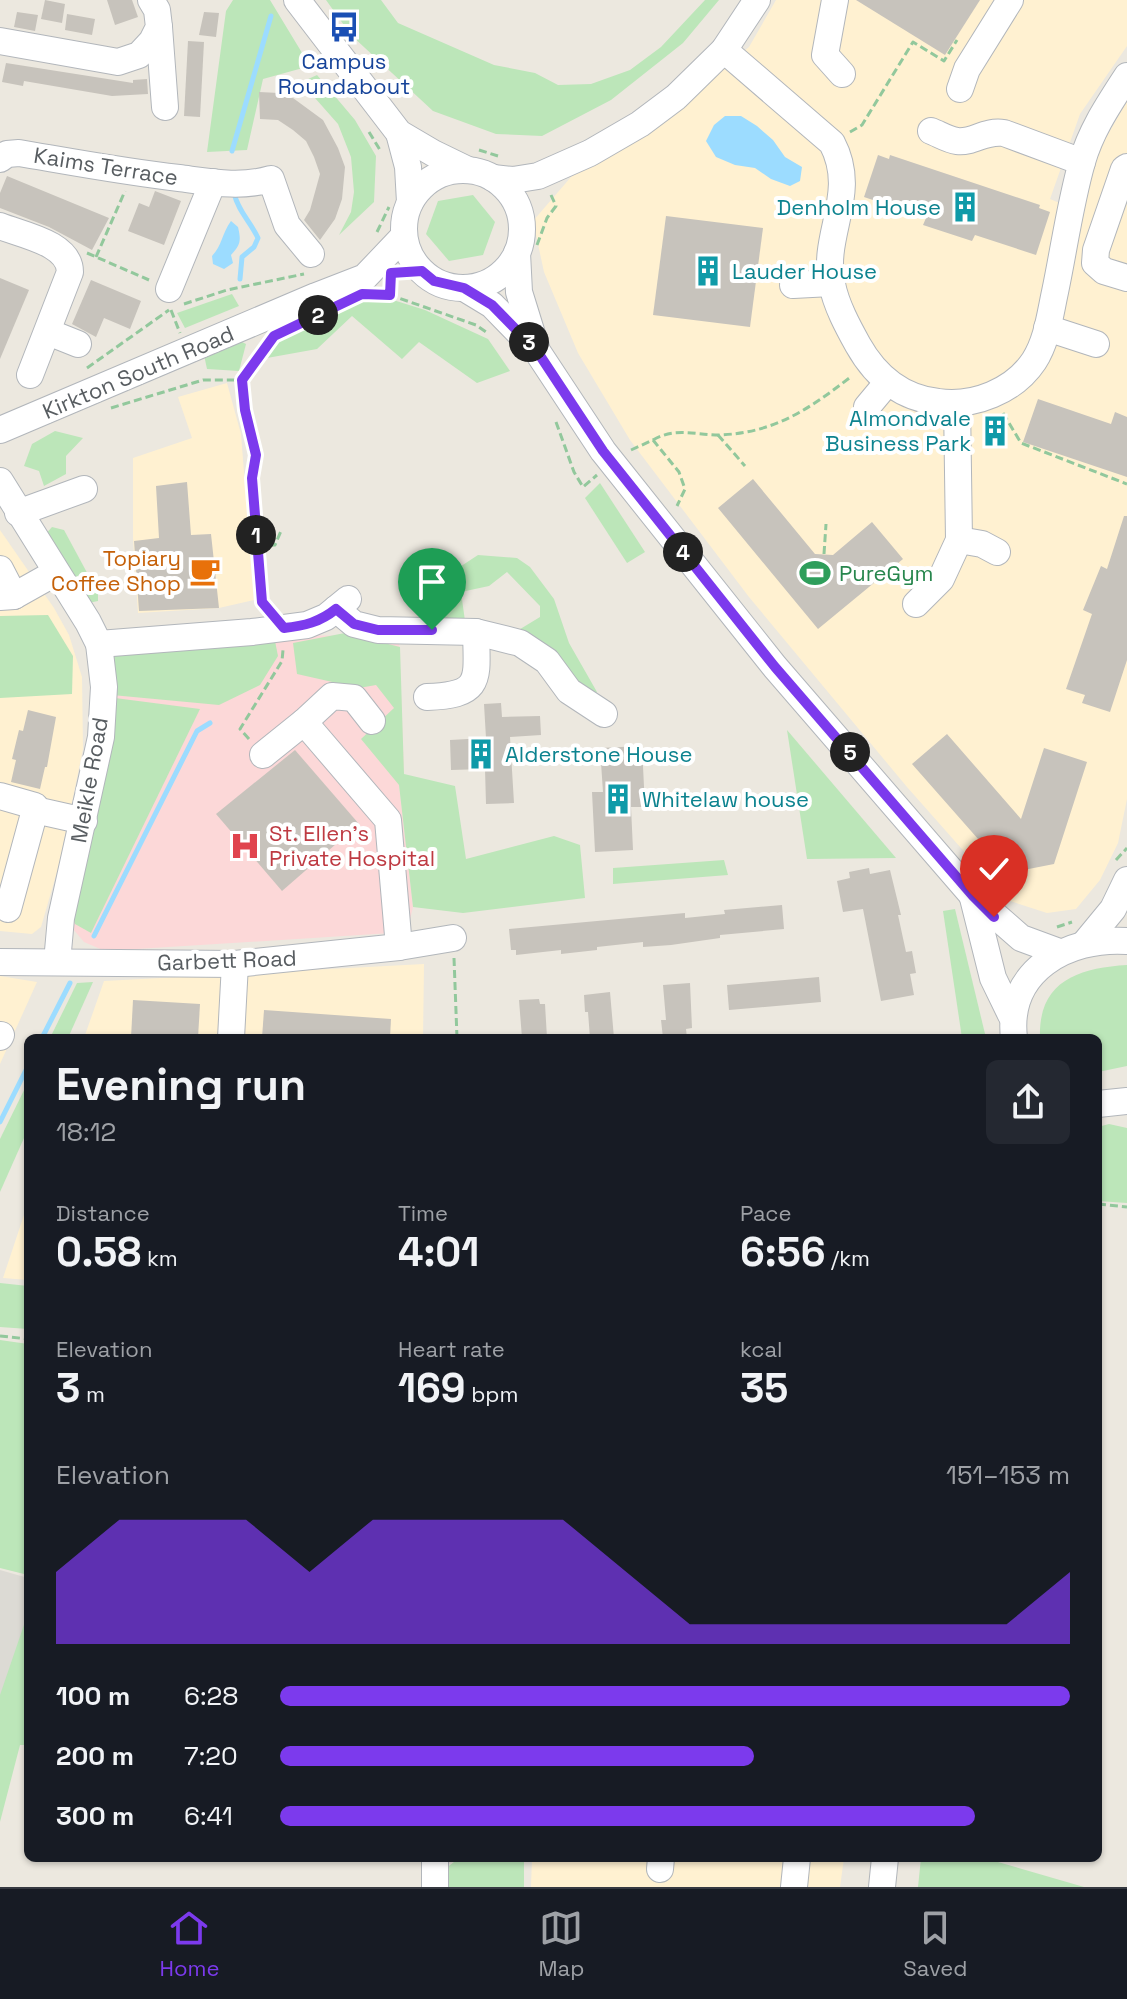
<!DOCTYPE html>
<html lang="en">
<head>
<meta charset="utf-8">
<style>
	body { margin:0; font-family:"Space Grotesk",sans-serif; background:#242831; color:#f1f3f6; height:100vh; display:flex; flex-direction:column; font-size:30px; white-space:nowrap }
	* { box-sizing:border-box; margin:0 }
	p { font-size:26px; color:#9ea1a6 }
	.icon { flex:none; width:44px; height:44px; fill:none; stroke:currentColor; stroke-width:2; stroke-linecap:round; stroke-linejoin:round }
	.map { position:relative; flex:1; overflow:hidden }
	.side { position:absolute; left:24px; top:1034px; width:1078px; height:828px; display:flex; flex-direction:column; background:#171b24; border-radius:12px; box-shadow:0 2px 6px #0004 }
	.side>* { flex:none }
	.pin { position:absolute; display:grid; place-items:center; width:68px; height:68px; color:#fff; margin:-82px -34px; border-radius:50% 50% 50% 0; rotate:-45deg; box-shadow:0 0 8px #0007 }
	.pin .icon { rotate:45deg }
	.km { position:absolute; width:40px; height:40px; margin:-20px; border-radius:50%; background:#222; color:#fff; font-size:22px; line-height:40px; text-align:center }
	.round { display:grid; place-items:center; flex:none; width:84px; height:84px; border-radius:12px; background:#242831 }
	.summary { display:flex; align-items:center; justify-content:space-between; height:136px; padding:0 32px }
	h1 { font-size:44px; font-weight:700; line-height:60px }
	.figures { display:grid; grid-template-columns:repeat(3,1fr); gap:12px; height:136px; padding:8px 32px }
	.figures div { display:grid; align-content:center }
	.figures b { font-size:40px; font-weight:700 }
	.figures small { font-size:22px; font-weight:400 }
	.figures p { font-size:22px }
	.chart { height:224px; padding:16px 32px }
	.chart p { display:flex; justify-content:space-between }
	.chart svg { width:100%; height:144px; margin-top:8px; fill:#7c3aed; opacity:.7 }
	ul { padding:0 32px; list-style:none; font-size:26px }
	li { display:grid; grid-template-columns:128px 96px 1fr; align-items:center; height:60px }
	li i { height:20px; border-radius:10px; background:#7c3aed }
	.tabs { display:flex; justify-content:space-around; align-items:center; height:112px; border-top:2px solid #363941; background:#171b24; font-size:22px; color:#9ea1a6 }
	.tabs a { display:grid; justify-items:center; gap:4px }
	.tabs .active { color:#7c3aed }
	.map>svg:first-child { display:block }
	.commercial { fill:#fff1d1 }
	.industrial { fill:#dcdad4 }
	.medical { fill:#fcd8d8 }
	.green { fill:#bce6b9 }
	.water { fill:#9cdcff }
	.lines { fill:none; stroke-linecap:round; stroke-linejoin:round }
	.stream { stroke:#9cdcff; stroke-width:5 }
	.building { fill:#c7c3bc }
	.minor-casing { stroke:#b2b6bb; stroke-width:28 }
	.path { stroke:#92c89c; stroke-width:3; stroke-dasharray:8 4; stroke-linecap:butt }
	.minor { stroke:#fff; stroke-width:26 }
	.route-casing { stroke:#fff; stroke-width:16 }
	.route { stroke:#7c3aed; stroke-width:10 }
	.labels { text-anchor:middle; stroke-width:8; stroke-linejoin:round; paint-order:stroke }
	.transit-label { font-size:22px; fill:#164399; stroke:#fff }
	.street-label { font-size:22px; fill:#585d61; stroke:#fff }
	.culture-label { font-size:22px; fill:#0d838f; stroke:#fff; text-anchor:start }
	.food-label { font-size:22px; fill:#c56008; stroke:#fff; text-anchor:end }
	.leisure-label { font-size:22px; fill:#27864d; stroke:#fff; text-anchor:start }
	.health-label { font-size:22px; fill:#be3a42; stroke:#fff; text-anchor:start }
</style>
</head>
<body>
<div class="map">
<svg width="1127" height="1887" viewBox="0 0 1127 1887">
	<rect width="100%" height="100%" fill="#ece8df"/>
	<g class="commercial">
		<polygon points="776,0 1127,0 1127,46 1080,114 1050,199 1081,212 1098,152 1127,101 1127,799 1118,843 1100,880 1076,909 1047,913 1007,900 907,787 749,597 630,440 578,353 544,272 533,221 571,177 682,101 749,47"/>
		<polygon points="227,383 241,434 254,600 219,608 138,613 133,538 133,458 192,438 178,397"/>
		<polygon points="0,530 54,608 69,635 82,677 83,749 59,865 41,927 32,934 0,931"/>
		<polygon points="424,964 423,1038 84,1038 104,981"/>
		<polygon points="0,976 37,982 0,1064"/>
		<polygon points="28,1203 28,1280 3,1278"/>
		<polygon points="532,1858 844,1858 840,1887 531,1887"/>
	</g>
	<polygon class="industrial" points="0,1570 28,1578 28,1731 14,1731 0,1784"/>
	<polygon class="medical" points="295,635 399,637 404,774 399,785 413,907 407,932 105,951 84,942 67,922 106,651"/>
	<g class="green">
		<polygon points="233,0 270,0 310,66 263,79 247,150 207,152 226,11"/>
		<polygon points="381,0 398,23 494,65 535,73 558,85 591,84 630,70 661,47 705,0 719,0 683,43 611,100 542,136 496,134 433,111 351,35 326,0"/>
		<polygon points="317,75 355,120 376,156 374,202 339,235 351,212 354,192 351,157 338,124 315,98 306,80"/>
		<polygon points="473,195 495,222 483,255 449,261 426,234 438,201"/>
		<polygon points="232,294 239,306 185,328 177,313"/>
		<polygon points="363,297 390,299 425,310 488,339 510,371 477,383 419,342 402,359 352,316 317,349 267,358 275,338"/>
		<polygon points="238,340 246,344 239,371 207,369 204,355"/>
		<polygon points="55,431 83,438 66,456 66,474 44,486 39,471 24,466 32,444"/>
		<polygon points="600,483 645,552 627,563 585,498"/>
		<polygon points="52,527 64,530 98,593 98,601 88,603 43,537"/>
		<polygon points="478,555 517,558 530,567 554,599 569,643 597,692 590,699 512,634 540,617 540,606 507,572 489,586 461,592 465,621 428,622 422,599 446,576"/>
		<polygon points="48,615 73,656 72,694 0,698 0,616"/>
		<polygon points="345,633 400,647 404,774 455,786 466,859 554,836 580,845 585,898 463,913 413,907 399,785 361,739 394,708 376,685 359,688 297,674 293,643"/>
		<polygon points="275,641 278,656 260,685 219,705 112,695 110,649"/>
		<polygon points="115,698 200,709 91,933 75,924 72,914"/>
		<polygon points="787,730 896,858 807,859"/>
		<polygon points="724,860 728,875 613,884 613,868"/>
		<polygon points="955,909 986,1038 962,1038 943,911"/>
		<path d="M1127,965V1066L1098,1072V1038H1040C1038,982 1077,968 1127,965Z"/>
		<polygon points="93,982 68,1038 50,1038 77,983"/>
		<polygon points="28,1082 28,1129 0,1192 0,1139"/>
		<polygon points="1109,1124 1127,1128 1127,1203 1098,1201 1098,1127"/>
		<polygon points="0,1283 28,1286 28,1329 0,1327"/>
		<polygon points="0,1340 28,1344 28,1575 0,1568"/>
		<polygon points="28,1613 28,1745 20,1745 0,1822 0,1695"/>
		<polygon points="459,1858 521,1858 524,1861 524,1887 446,1887 445,1869"/>
		<polygon points="921,1858 984,1858 1084,1887 918,1887"/>
	</g>
	<g class="water">
		<polygon points="725,116 741,116 757,126 773,140 785,157 802,167 800,181 790,186 771,179 755,168 735,165 716,157 706,141 714,125"/>
		<path d="M231,221L238,227C241,240 241,245 231,255L233,263L224,269L213,264L212,256C222,246 222,233 231,221Z"/>
	</g>
	<g class="lines">
		<g class="stream">
			<polyline points="232,151 271,16"/>
			<path d="M234,193C238,211 250,221 258,238L254,247L242,257L240,279"/>
			<polyline points="94,936 197,731 210,723"/>
			<polyline points="42,1038 70,983"/>
			<polyline points="0,1122 28,1066"/>
		</g>
	</g>
	<g class="building">
		<polygon points="45,0 65,4 62,23 41,19"/>
		<polygon points="107,0 132,0 138,17 115,25"/>
		<polygon points="856,0 980,0 945,55"/>
		<polygon points="17,12 38,15 35,31 14,27"/>
		<polygon points="204,12 219,13 216,37 199,35"/>
		<polygon points="67,14 95,19 92,35 65,30"/>
		<polygon points="188,41 204,42 200,117 184,116"/>
		<polygon points="6,63 133,83 133,80 147,79 148,94 112,96 24,81 23,86 2,82"/>
		<polygon points="259,92 279,93 293,98 323,120 338,148 345,167 342,199 335,219 320,240 304,220 310,210 320,174 314,157 306,141 293,130 278,120 260,119"/>
		<polygon points="878,155 889,159 890,155 1040,205 1039,208 1050,212 1036,255 975,235 972,241 923,225 926,218 864,197"/>
		<polygon points="7,176 109,218 92,250 49,227 0,208 0,193"/>
		<polygon points="155,191 181,201 164,245 128,231 139,203 149,207"/>
		<polygon points="666,216 763,228 750,327 653,315"/>
		<polygon points="0,278 29,290 0,359"/>
		<polygon points="91,280 141,301 130,329 104,318 96,337 72,324"/>
		<polygon points="1038,399 1111,424 1115,412 1127,417 1127,477 1023,442"/>
		<polygon points="753,479 815,554 833,555 872,522 903,559 818,629 718,508"/>
		<polygon points="187,482 191,535 211,534 219,608 139,611 134,541 159,538 156,486"/>
		<polygon points="1124,516 1127,516 1127,660 1110,712 1082,703 1085,695 1066,689 1092,614 1083,610 1101,566 1107,569"/>
		<polygon points="501,703 502,717 540,716 541,735 510,737 514,803 486,804 485,769 451,770 450,740 486,738 484,704"/>
		<polygon points="28,710 56,717 47,767 45,767 40,789 11,782 16,760 12,759 19,730 23,731"/>
		<polygon points="947,734 1021,819 1044,748 1087,762 1054,864 1008,873 912,764"/>
		<polygon points="642,746 645,807 631,807 633,850 595,852 592,792 603,792 600,748"/>
		<polygon points="295,750 359,824 282,891 216,814"/>
		<polygon points="869,868 870,874 890,870 901,915 898,915 906,952 912,951 916,973 910,974 914,995 881,1001 863,909 843,912 837,881 850,878 849,872"/>
		<polygon points="782,905 784,929 720,935 720,938 671,945 643,947 643,942 597,947 597,950 561,954 561,950 516,955 516,950 511,950 509,929 685,913 685,918 725,914 724,910"/>
		<polygon points="819,977 821,1002 729,1010 727,985"/>
		<polygon points="690,983 692,1028 686,1029 687,1038 663,1038 661,1020 666,1020 663,985"/>
		<polygon points="610,992 614,1038 590,1038 588,1012 585,1012 584,995"/>
		<polygon points="539,999 540,1004 545,1004 547,1038 522,1038 519,1000"/>
		<polygon points="133,1000 200,1004 198,1038 131,1038"/>
		<polygon points="264,1010 391,1019 390,1038 262,1038"/>
	</g>
	<g class="lines">
		<g class="minor-casing">
			<g id="minor">
				<polyline points="297,0 399,133 433,153 468,170"/>
				<polyline points="835,0 825,55 842,74"/>
				<polyline points="159,27 165,107"/>
				<polyline points="0,41 118,62 139,55 152,41 159,27 157,10 151,0"/>
				<path d="M724,50L832,143C859,194 821,235 832,284C836,305 848,327 858,345C876,377 902,398 938,402C974,407 1014,391 1034,361C1047,341 1050,315 1055,292C1064,249 1070,204 1082,162C1091,130 1109,104 1127,76"/>
				<polyline points="960,89 967,69 1010,0"/>
				<path d="M931,131C939,134 948,140 957,141C974,143 984,130 1004,133L1082,162"/>
				<polyline points="399,133 408,167 410,202"/>
				<path d="M0,159L7,154L19,153C72,162 125,172 179,178C210,182 240,188 271,179L287,225L311,254"/>
				<polyline points="1127,167 1124,169 1096,250 1095,263 1104,271 1127,278"/>
				<circle cx="463" cy="229" r="59"/>
				<polyline points="493,178 513,180 538,176 590,153 640,124 676,97 724,50 757,0"/>
				<path d="M0,226C22,235 70,243 70,272L30,375"/>
				<polyline points="517,253 519,292 536,347"/>
				<polyline points="793,285 831,283"/>
				<polyline points="464,288 492,305 537,351 603,451 775,667 973,896 1021,938 1059,952"/>
				<polyline points="169,289 213,182"/>
				<polyline points="1047,328 1096,344"/>
				<polyline points="48,332 78,344"/>
				<polyline points="867,407 887,383"/>
				<polyline points="0,430 316,296 365,277 404,236"/>
				<polyline points="0,481 88,622 99,644 104,687 101,737 61,918 57,962"/>
				<polyline points="18,513 84,489"/>
				<polyline points="959,540 982,544 997,552"/>
				<polyline points="0,569 14,596"/>
				<polyline points="0,597 14,596 55,573"/>
				<polyline points="916,604 941,579 959,540 957,403"/>
				<polyline points="336,609 354,624 378,630 476,632 520,643 547,661 569,691 604,714"/>
				<polyline points="99,644 252,632 307,625 326,617 348,599"/>
				<path d="M427,697C483,695 477,680 476,632"/>
				<polyline points="304,722 332,696 354,698 372,721"/>
				<polyline points="263,755 304,722 388,820 399,947"/>
				<polyline points="0,796 35,806 35,810"/>
				<polyline points="973,898 993,978 1011,1015"/>
				<polyline points="8,909 35,810 84,821"/>
				<polyline points="1085,943 1113,909 1127,880"/>
				<polyline points="0,962 235,964 399,947 453,938"/>
				<polyline points="0,1037 1,1035"/>
				<polyline points="231,1038 235,964"/>
				<path d="M1014,1038C1006,971 1067,937 1127,941"/>
				<polyline points="1098,1104 1127,1101"/>
				<polyline points="660,1869 661,1858"/>
				<polyline points="435,1887 435,1858"/>
				<polyline points="794,1887 797,1858"/>
				<polyline points="882,1887 885,1858"/>
			</g>
		</g>
		<g class="path">
			<polyline points="369,132 380,150"/>
			<polyline points="850,132 862,125 913,42 944,61 957,40"/>
			<polyline points="479,150 498,156"/>
			<polyline points="377,232 389,207"/>
			<polyline points="537,245 547,218 556,206 551,195"/>
			<polyline points="87,253 149,280"/>
			<polyline points="96,257 125,191"/>
			<polyline points="391,282 390,295 476,325 486,332"/>
			<polyline points="184,304 227,290 304,274"/>
			<polyline points="171,310 180,333"/>
			<polyline points="87,368 169,310"/>
			<polyline points="242,380 270,341"/>
			<polyline points="111,408 203,380 242,380 245,410 256,455 252,478 262,602 267,609"/>
			<polyline points="1003,413 1021,443 1127,484"/>
			<polyline points="556,422 574,472 583,487 597,475"/>
			<polyline points="718,435 745,466"/>
			<path d="M653,440C675,427 695,435 719,435C775,433 809,409 852,376"/>
			<polyline points="631,450 653,440 679,472 685,489 677,506"/>
			<polyline points="257,546 275,545 281,531"/>
			<polyline points="824,554 826,524"/>
			<polyline points="249,739 240,729 282,661 283,650"/>
			<polyline points="1116,860 1127,848"/>
			<polyline points="1057,927 1072,922"/>
			<polyline points="454,958 457,1038"/>
			<polyline points="1098,1204 1127,1207"/>
			<polyline points="0,1336 28,1339"/>
		</g>
		<use href="#minor" class="minor"/>
	</g>
	<g class="lines">
		<g class="route-casing">
			<path id="route" d="M432,630H378L354,624L336,609C320,622 304,626 284,628L262,602L252,478L256,455L245,410L242,380L274,336L362,294L390,295L391,273L422,271L434,281L464,288L492,305L537,351L603,451L775,667L973,896L994,917"/>
		</g>
		<use href="#route" class="route"/>
	</g>
	<defs>
		<g id="bus-bare" transform="scale(2.4)"><path d="M-5-6H5V4H4V6H2V4H-2V6H-4V4H-5ZM-3.5-4V0h7V-4ZM-3.5 1.2v1.5H-2V1.2ZM2 1.2v1.5H3.5V1.2Z" fill="#1a4fb4" stroke="#fff" stroke-width="2.5" paint-order="stroke"/></g>
		<g id="building-bare" transform="scale(2.4)"><path d="M-4-6H4V6H1V3H-1V6H-4ZM-2.5-4.3h1.7v1.8h-1.7ZM.8-4.3h1.7v1.8H.8ZM-2.5-1h1.7V.8h-1.7ZM.8-1h1.7V.8H.8Z" fill="#0f9aa8" stroke="#fff" stroke-width="2.5" paint-order="stroke"/></g>
		<g id="cafe-bare" transform="scale(2.4)"><path d="M-5.5-4.5H6V0H3Q3 3.5 0 3.5H-2.5Q-5.5 3.5-5.5 0ZM3-3.2v2h1.7v-2ZM-6 4.5H4V6H-6Z" fill="#e8710a" stroke="#fff" stroke-width="2.5" paint-order="stroke"/></g>
		<g id="stadium-bare" transform="scale(2.4)"><path d="M0-5a6.5 5 0 1 0 0 10a6.5 5 0 1 0 0-10ZM-3.5-1.8h7v3.6h-7Z" fill="#2e9e5b" stroke="#fff" stroke-width="2.5" paint-order="stroke"/></g>
		<g id="hospital-bare" transform="scale(2.4)"><path d="M-5-5h3v3.5h4V-5h3V5h-3V1.5h-4V5h-3Z" fill="#e0444e" stroke="#fff" stroke-width="2.5" paint-order="stroke"/></g>
	</defs>
	<g fill-rule="evenodd">
		<use href="#bus-bare" x="344" y="27"/>
		<use href="#building-bare" x="965" y="207"/>
		<use href="#building-bare" x="708" y="271"/>
		<use href="#building-bare" x="995" y="431"/>
		<use href="#cafe-bare" x="205" y="571"/>
		<use href="#stadium-bare" x="815" y="573"/>
		<use href="#building-bare" x="481" y="754"/>
		<use href="#building-bare" x="618" y="799"/>
		<use href="#hospital-bare" x="245" y="846"/>
	</g>
	<g class="labels">
		<g class="transit-label">
			<text x="344" y="69">Campus<tspan x="344" dy="25">Roundabout</tspan></text>
		</g>
		<g class="street-label">
			<text transform="translate(106 166) rotate(9)" y="8">Kaims Terrace</text>
			<text transform="translate(138 372) rotate(-23)" y="8">Kirkton South Road</text>
			<text transform="translate(89 780) rotate(-80)" y="8">Meikle Road</text>
			<text transform="translate(227 960) rotate(-2)" y="8">Garbett Road</text>
		</g>
		<g class="culture-label">
			<text x="941" y="215" text-anchor="end">Denholm House</text>
			<text x="732" y="279">Lauder House</text>
			<text x="971" y="426" text-anchor="end">Almondvale<tspan x="971" dy="25">Business Park</tspan></text>
			<text x="505" y="762">Alderstone House</text>
			<text x="642" y="807">Whitelaw house</text>
		</g>
		<g class="food-label">
			<text x="181" y="566">Topiary<tspan x="181" dy="25">Coffee Shop</tspan></text>
		</g>
		<g class="leisure-label">
			<text x="839" y="581">PureGym</text>
		</g>
		<g class="health-label">
			<text x="269" y="841">St. Ellen’s<tspan x="269" dy="25">Private Hospital</tspan></text>
		</g>
	</g>
</svg>
<div class="pin" style="left:432px;top:630px;background:#1e9e55"><svg class="icon" aria-label="arrive" viewBox="0 0 24 24"><path d="M6 21V4h12l-3 4 3 4H6"/></svg></div>
<div class="pin" style="left:994px;top:917px;background:#d93025"><svg class="icon" aria-label="check" viewBox="0 0 24 24"><path d="M5 12l5 5 9-10"/></svg></div>
<b class="km" style="left:256px;top:535px">1</b>
<b class="km" style="left:318px;top:315px">2</b>
<b class="km" style="left:529px;top:342px">3</b>
<b class="km" style="left:683px;top:552px">4</b>
<b class="km" style="left:850px;top:752px">5</b>
<section class="side">
<div class="summary"><div><h1>Evening run</h1><p>18:12</p></div><a class="round"><svg class="icon" aria-label="share" viewBox="0 0 24 24"><path d="M12 15V3M7 8l5-5 5 5M5 13v7h14v-7"/></svg></a></div>
<div class="figures">
<div><p>Distance</p><b>0.58<small> km</small></b></div>
<div><p>Time</p><b>4:01</b></div>
<div><p>Pace</p><b>6:56<small> /km</small></b></div>
</div>
<div class="figures">
<div><p>Elevation</p><b>3<small> m</small></b></div>
<div><p>Heart rate</p><b>169<small> bpm</small></b></div>
<div><p>kcal</p><b>35</b></div>
</div>
<div class="chart"><p><span>Elevation</span>151–153 m</p>
<svg viewBox="0 0 160 44" preserveAspectRatio="none"><path d="M0 44V22L10 6L20 6L30 6L40 22L50 6L60 6L70 6L80 6L90 22L100 38L110 38L120 38L130 38L140 38L150 38L160 22V44z"/></svg>
</div>
<ul>
<li><b>100 m</b>6:28<i style="width:100%"></i></li>
<li><b>200 m</b>7:20<i style="width:60%"></i></li>
<li><b>300 m</b>6:41<i style="width:88%"></i></li>
</ul>
</section>
</div>
<nav class="tabs">
<a class="active"><svg class="icon" aria-label="home" viewBox="0 0 24 24"><path d="M3 11l9-7 9 7M6 9v11h12V9"/></svg>Home</a>
<a><svg class="icon" aria-label="map" viewBox="0 0 24 24"><path d="M3 6l6-2 6 2 6-2v14l-6 2-6-2-6 2zM9 4v14M15 6v14"/></svg>Map</a>
<a><svg class="icon" aria-label="saved" viewBox="0 0 24 24"><path d="M7 4h10v16l-5-4-5 4z"/></svg>Saved</a>
</nav>
</body>
</html>
